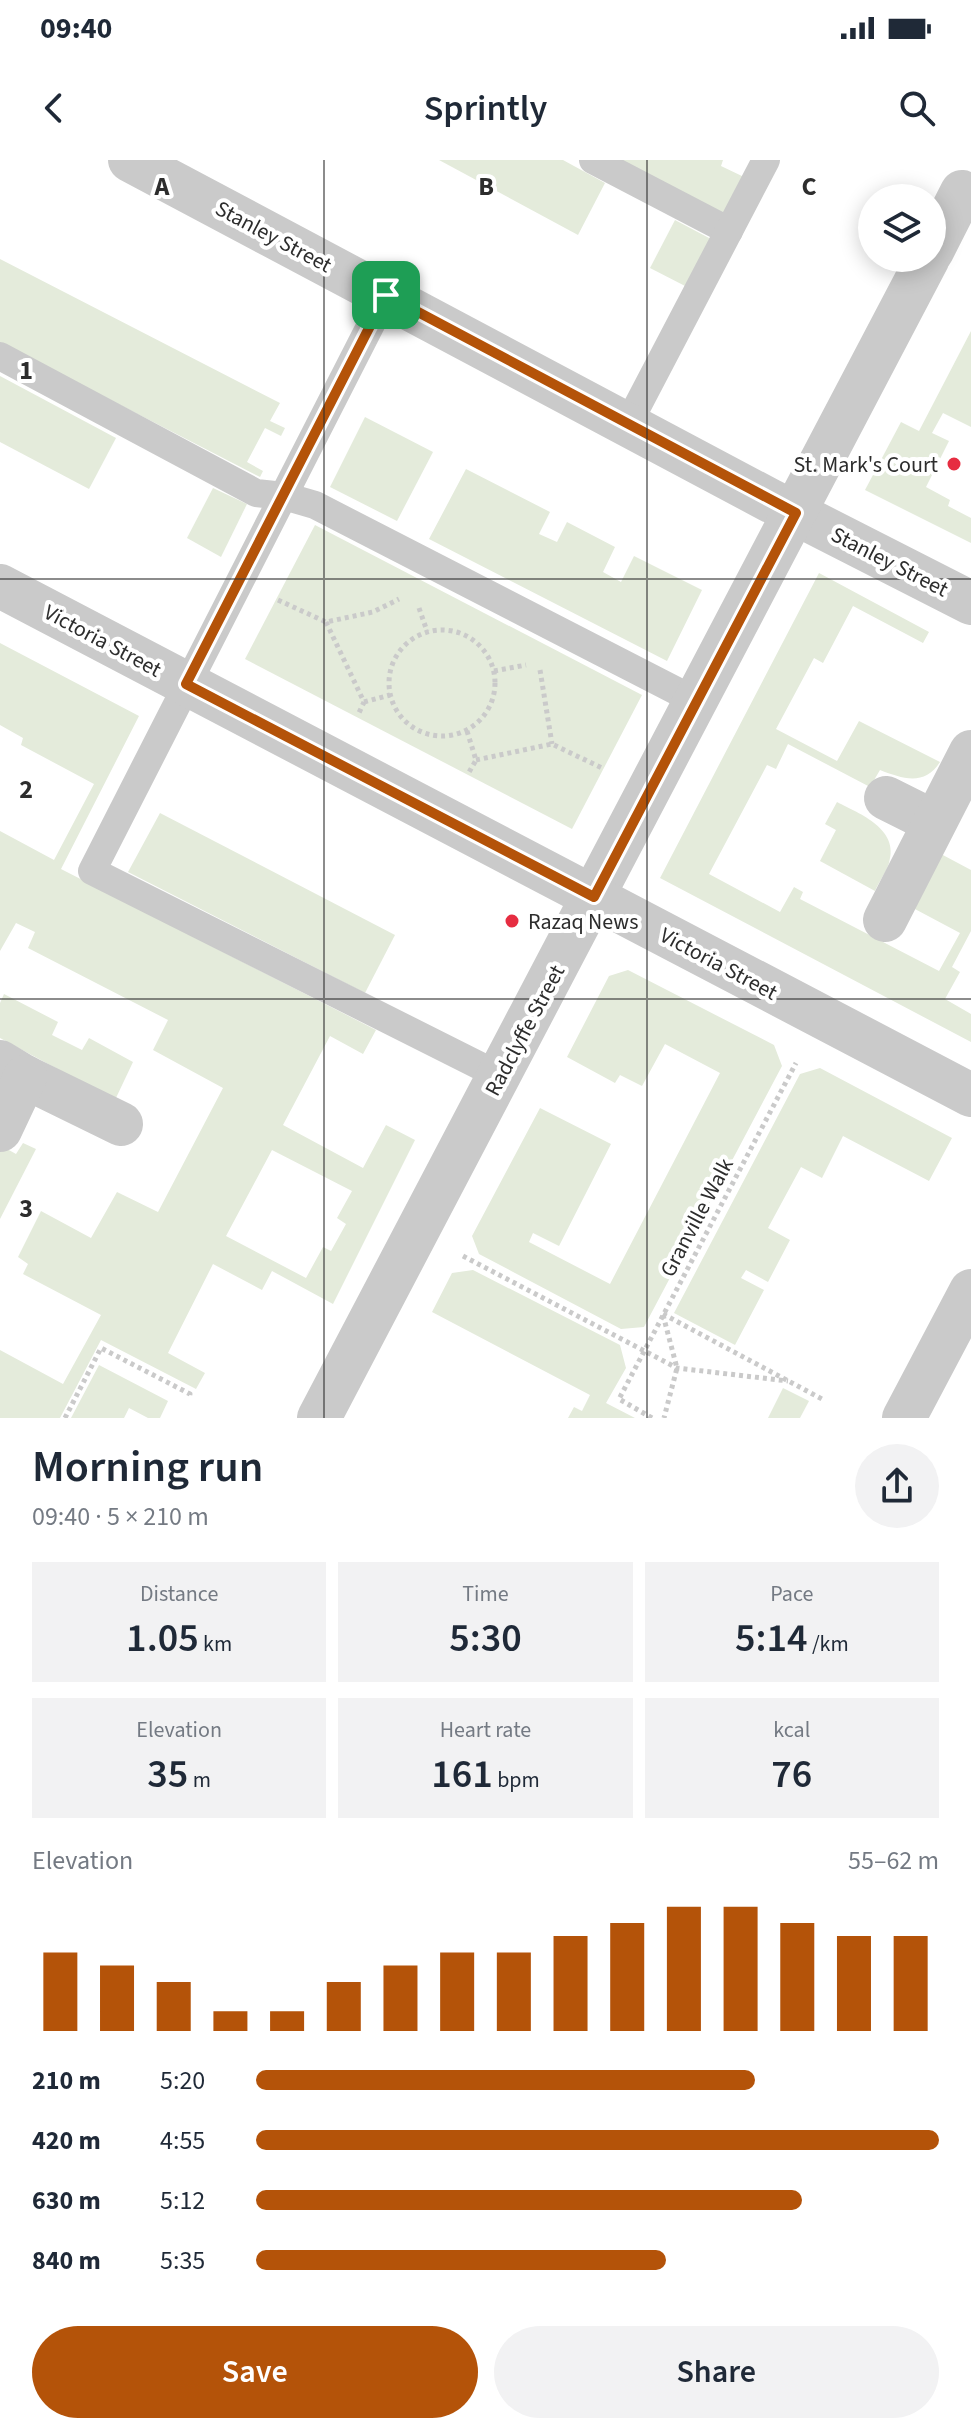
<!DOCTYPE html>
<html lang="en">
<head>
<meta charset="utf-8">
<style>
	body { margin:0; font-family:"Source Sans 3",sans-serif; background:#f2f2f3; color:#1f2937; height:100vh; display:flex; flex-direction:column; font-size:30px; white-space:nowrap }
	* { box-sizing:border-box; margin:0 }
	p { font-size:26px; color:#747a83 }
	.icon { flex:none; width:44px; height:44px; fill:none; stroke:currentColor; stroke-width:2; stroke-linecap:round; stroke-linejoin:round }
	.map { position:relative; height:1258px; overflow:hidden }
	.panel { display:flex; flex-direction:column; background:#fff; flex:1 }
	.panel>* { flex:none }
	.controls { position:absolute; left:858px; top:24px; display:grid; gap:16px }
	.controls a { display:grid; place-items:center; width:88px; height:88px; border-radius:50%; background:#fff; box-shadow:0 4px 20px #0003; font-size:40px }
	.pin { position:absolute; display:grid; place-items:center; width:68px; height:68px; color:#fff; margin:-34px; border-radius:16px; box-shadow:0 4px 12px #0006 }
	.round { display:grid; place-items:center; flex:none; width:84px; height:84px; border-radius:42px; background:#f2f2f3 }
	.headline { display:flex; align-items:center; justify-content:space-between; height:136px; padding:0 32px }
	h1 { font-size:44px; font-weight:600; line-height:60px }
	.stats { display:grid; grid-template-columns:repeat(3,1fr); gap:12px; height:136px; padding:8px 32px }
	.stats div { display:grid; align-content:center; border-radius:0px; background:#f2f2f3; text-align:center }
	.stats b { font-size:40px; font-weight:600 }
	.stats small { font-size:22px; font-weight:400 }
	.stats p { font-size:22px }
	.chart { height:224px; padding:16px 32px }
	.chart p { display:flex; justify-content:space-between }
	.chart svg { width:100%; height:144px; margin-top:8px; stroke:#b45309; stroke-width:6 }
	.cta { display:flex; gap:16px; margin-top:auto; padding:16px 32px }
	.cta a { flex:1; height:92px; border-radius:48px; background:#b45309; color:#fff; font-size:32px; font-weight:600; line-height:92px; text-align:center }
	.cta a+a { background:#f2f2f3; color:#1f2937 }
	ul { padding:0 32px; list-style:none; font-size:26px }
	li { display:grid; grid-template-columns:128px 96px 1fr; align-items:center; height:60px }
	li i { height:20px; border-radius:10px; background:#b45309 }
	.status { display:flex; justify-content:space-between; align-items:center; height:56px; padding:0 40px; background:#fff; direction:ltr }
	.status svg { height:22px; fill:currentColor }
	header { display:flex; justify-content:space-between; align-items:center; height:104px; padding:0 32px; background:#fff; font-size:36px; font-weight:600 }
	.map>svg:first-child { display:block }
	.green { fill:#e4ebdb; fill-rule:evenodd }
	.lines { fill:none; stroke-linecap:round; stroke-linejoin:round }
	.path { stroke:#cacaca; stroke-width:5; stroke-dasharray:4 4; stroke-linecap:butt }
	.service { stroke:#cacaca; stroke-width:28 }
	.minor { stroke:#cacaca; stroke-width:44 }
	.tertiary { stroke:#cacaca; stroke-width:44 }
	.route-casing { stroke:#fff; stroke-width:16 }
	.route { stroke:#b45309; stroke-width:10 }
	.grid { fill:none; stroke:#2d2d2d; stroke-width:2; stroke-opacity:0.55 }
	.poi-dot { fill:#e62d41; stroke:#fff; stroke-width:3 }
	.labels { text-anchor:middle; stroke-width:8; stroke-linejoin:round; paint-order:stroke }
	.street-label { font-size:22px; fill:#2d2d2d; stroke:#fff }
	.poi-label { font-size:22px; fill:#2d2d2d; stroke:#fff; text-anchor:end }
	.grid-label { font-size:26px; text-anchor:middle; font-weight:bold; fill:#2d2d2d; stroke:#fff; stroke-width:8; stroke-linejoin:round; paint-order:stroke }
</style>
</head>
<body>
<div class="status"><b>09:40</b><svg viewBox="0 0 49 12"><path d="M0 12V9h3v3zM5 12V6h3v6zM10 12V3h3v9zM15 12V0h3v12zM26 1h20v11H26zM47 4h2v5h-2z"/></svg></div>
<header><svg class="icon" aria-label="back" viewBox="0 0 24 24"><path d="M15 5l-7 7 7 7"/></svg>Sprintly<svg class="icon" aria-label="search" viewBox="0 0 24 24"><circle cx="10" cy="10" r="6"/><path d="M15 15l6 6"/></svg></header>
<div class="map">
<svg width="971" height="1258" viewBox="0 0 971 1258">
	<rect width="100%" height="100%" fill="#fff"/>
	<g class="green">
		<polygon points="439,0 563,0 605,23 578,75"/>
		<polygon points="621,0 723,0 721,6 744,17 725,54"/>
		<polygon points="675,60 711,79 687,127 650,108"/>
		<polygon points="0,99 280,243 270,261 285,268 281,276 265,268 247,302 263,311 260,317 0,183"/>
		<polygon points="971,171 971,267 943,253 932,273 949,281 926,327 950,340 948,346 971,358 971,383 865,330 901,262 919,271"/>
		<polygon points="0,216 116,278 89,329 0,282"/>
		<polygon points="365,257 433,292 397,361 330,327"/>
		<polygon points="466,309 550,352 539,374 557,382 567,362 615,387 603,412 621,422 634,396 702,430 667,501 429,379"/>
		<polygon points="213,328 247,344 221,397 187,378"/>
		<polygon points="315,365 642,535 572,669 245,499"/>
		<path d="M819,413L929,472L923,483L853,446L823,503L814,498L776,569L837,601L859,561L940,602C925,626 903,619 880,610L870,627L788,584L776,609L767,605L709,714L780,752L794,727L803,732L800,739L939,811L960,773L913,748L941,694L971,710V771L952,807L960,812L945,839L971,854V882L660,718Z"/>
		<path d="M0,483L139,556L61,709L376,870L363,894L330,876L283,965L363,1008L386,965L415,980L333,1144L272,1111L262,1130L213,1104L168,1193L205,1213L196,1229L101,1180L60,1258H0V1190L63,1224L101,1155L23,1114L28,1104L18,1097L41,1051L91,1078L117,1032L158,1052L223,928L153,890L168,860L28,788L35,772L16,763L0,791V671L54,700L94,624L21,585L23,578L0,565ZM272,990L352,1031L337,1058L346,1064L331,1091L323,1087L306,1118L226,1076Z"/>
		<path d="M837,642C860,654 900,669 889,703C886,712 879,722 875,731L820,701L836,670L825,664Z"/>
		<polygon points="160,653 395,775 365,833 128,712"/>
		<polygon points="628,810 774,885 782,906 644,1167 621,1169 479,1094 472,1076 540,948 611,984 559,1086 533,1073 529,1082 610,1124 720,913 665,884 642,926 620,915 615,923 567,897 609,816"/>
		<polygon points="4,834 58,862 52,875 82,890 89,878 133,902 115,940 0,878 0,843"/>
		<polygon points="820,908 952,978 929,1021 843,976 822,1018 801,1007 768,1068 790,1080 768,1122 746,1110 741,1118 764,1130 735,1185 674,1153 800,914"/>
		<polygon points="23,983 36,989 0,1059 0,985 16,994"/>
		<polygon points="473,1110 620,1185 626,1208 606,1243 635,1258 568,1258 574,1247 582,1251 590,1235 432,1152 452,1113"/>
		<polygon points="99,1205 168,1241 160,1258 148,1258 129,1248 124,1258 71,1258"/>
		<polygon points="783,1228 809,1241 800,1258 768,1258"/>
	</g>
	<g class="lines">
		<g class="path">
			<polyline points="278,440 326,462 373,452 399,439"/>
			<polyline points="419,448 427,471"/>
			<polyline points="326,462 364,542 358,555"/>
			<circle cx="442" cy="523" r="53"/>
			<polyline points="540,510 552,584"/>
			<polyline points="494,511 526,505"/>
			<polyline points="364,542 390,535"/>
			<polyline points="467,571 476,600 468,614"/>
			<polyline points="476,600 552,584 604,609"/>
			<polyline points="463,1096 677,1208 788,1221"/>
			<polyline points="663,1154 822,1239"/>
			<polyline points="663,1155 677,1208 664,1258"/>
			<polyline points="65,1258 101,1188 190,1234 189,1239"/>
			<polyline points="652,1258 619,1239 796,903"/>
		</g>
		<g class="service">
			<polyline points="593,0 729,71"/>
			<polyline points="386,135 92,711 500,916"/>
			<polyline points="0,196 256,333 284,336 315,345 696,541"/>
			<polyline points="628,264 766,0"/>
		</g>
		<g class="minor">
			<polyline points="130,0 769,340 971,443"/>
			<polyline points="932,91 962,32"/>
			<polyline points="886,638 934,662"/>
			<polyline points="885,760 971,592"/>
			<polyline points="0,902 25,917 121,964"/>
			<polyline points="0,970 25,917"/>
			<polyline points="319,1258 928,98"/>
			<polyline points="904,1258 971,1131"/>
		</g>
		<polyline class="tertiary" points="0,426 971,935"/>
	</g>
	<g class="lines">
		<g class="route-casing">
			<polygon id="route" points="386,135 796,353 594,737 186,524"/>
		</g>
		<use href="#route" class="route"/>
	</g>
	<path class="grid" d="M324,0V1258M647,0V1258M0,419H971M0,839H971"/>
	<g class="poi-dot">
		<circle cx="954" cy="304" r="8"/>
		<circle cx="512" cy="761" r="8"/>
	</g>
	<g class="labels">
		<g class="street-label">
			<text transform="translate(274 76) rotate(28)" y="8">Stanley Street</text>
			<text transform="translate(890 401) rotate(27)" y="8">Stanley Street</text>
			<text transform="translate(103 480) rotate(28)" y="8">Victoria Street</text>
			<text transform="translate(719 803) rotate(28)" y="8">Victoria Street</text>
			<text transform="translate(524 870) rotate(-62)" y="8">Radclyffe Street</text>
			<text transform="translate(696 1057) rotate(-62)" y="8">Granville Walk</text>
		</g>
		<g class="poi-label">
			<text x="938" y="312">St. Mark's Court</text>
			<text x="528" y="769" text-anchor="start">Razaq News</text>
		</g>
	</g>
	<g class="grid-label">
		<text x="162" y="35">A</text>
		<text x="486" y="35">B</text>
		<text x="809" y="35">C</text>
		<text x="26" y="219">1</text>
		<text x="26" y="638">2</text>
		<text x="26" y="1057">3</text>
	</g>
</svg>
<div class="controls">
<a><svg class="icon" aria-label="layers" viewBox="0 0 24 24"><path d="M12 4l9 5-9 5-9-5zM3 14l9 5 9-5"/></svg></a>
</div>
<div class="pin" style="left:386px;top:135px;background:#1e9e55"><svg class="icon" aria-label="arrive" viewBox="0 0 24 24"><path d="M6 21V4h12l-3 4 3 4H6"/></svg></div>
</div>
<section class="panel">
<div class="headline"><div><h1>Morning run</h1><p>09:40 · 5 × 210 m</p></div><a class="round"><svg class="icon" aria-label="share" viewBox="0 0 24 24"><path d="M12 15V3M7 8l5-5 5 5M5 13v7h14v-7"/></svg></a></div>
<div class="stats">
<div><p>Distance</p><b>1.05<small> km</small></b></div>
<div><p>Time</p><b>5:30</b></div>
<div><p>Pace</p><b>5:14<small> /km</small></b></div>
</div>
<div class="stats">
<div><p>Elevation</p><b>35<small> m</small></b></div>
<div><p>Heart rate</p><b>161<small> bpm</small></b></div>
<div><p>kcal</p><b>76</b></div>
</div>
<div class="chart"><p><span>Elevation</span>55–62 m</p>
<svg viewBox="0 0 160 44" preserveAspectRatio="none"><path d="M5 44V20M15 44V24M25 44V29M35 44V38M45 44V38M55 44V29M65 44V24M75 44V20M85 44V20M95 44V15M105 44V11M115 44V6M125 44V6M135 44V11M145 44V15M155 44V15"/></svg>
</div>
<ul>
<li><b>210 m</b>5:20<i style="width:73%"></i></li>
<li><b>420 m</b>4:55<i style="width:100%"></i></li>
<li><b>630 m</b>5:12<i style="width:80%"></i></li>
<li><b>840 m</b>5:35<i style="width:60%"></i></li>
</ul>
<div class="cta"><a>Save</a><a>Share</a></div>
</section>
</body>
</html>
